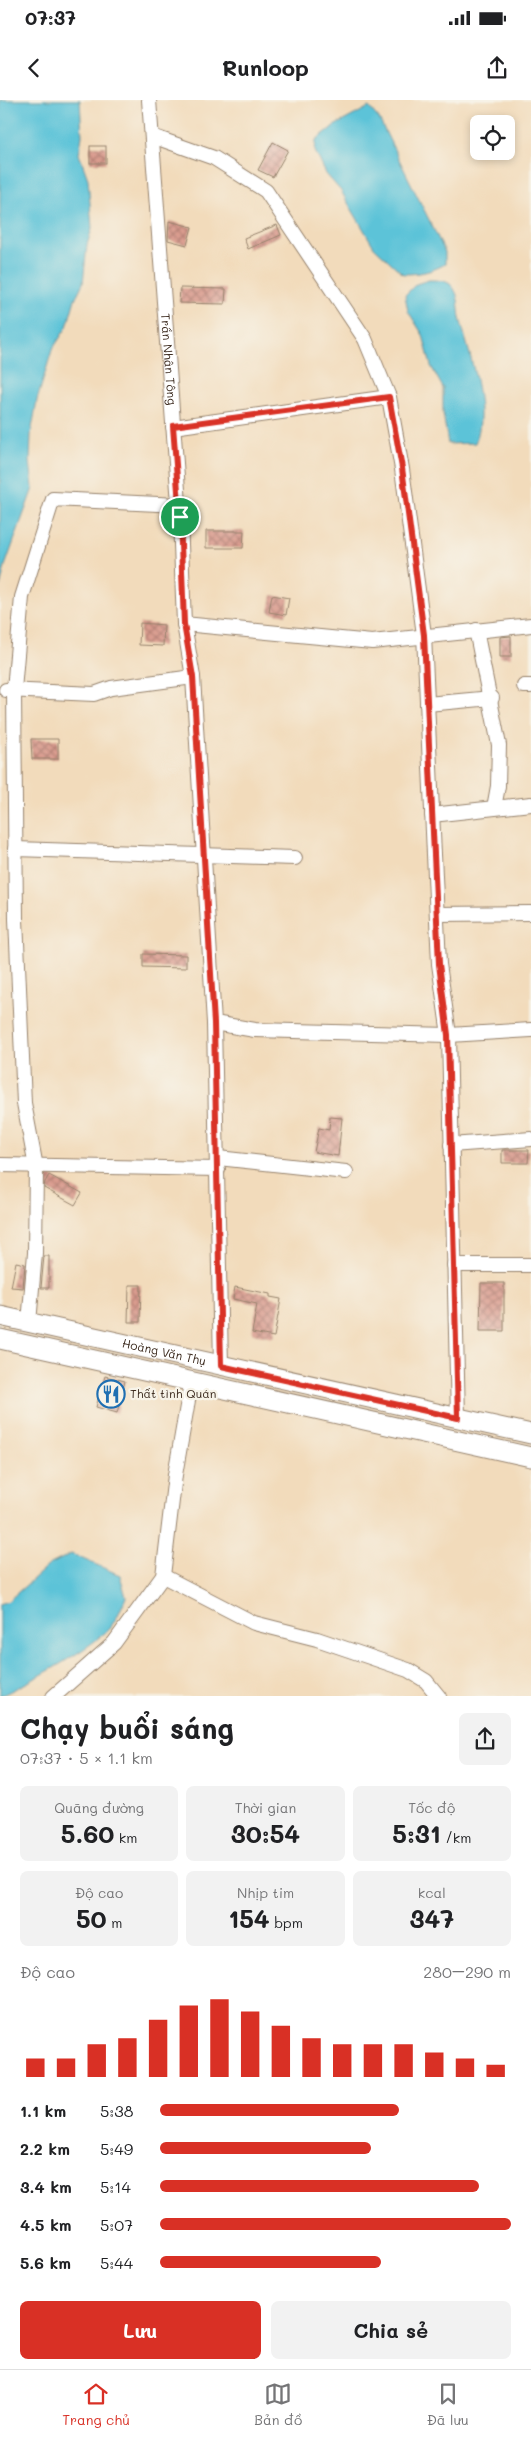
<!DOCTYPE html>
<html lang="vi">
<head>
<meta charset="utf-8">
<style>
	body { margin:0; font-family:Mali,sans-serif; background:#f2f2f2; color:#202124; height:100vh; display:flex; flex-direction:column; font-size:19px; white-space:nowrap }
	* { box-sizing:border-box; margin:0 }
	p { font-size:16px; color:#757577 }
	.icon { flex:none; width:28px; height:28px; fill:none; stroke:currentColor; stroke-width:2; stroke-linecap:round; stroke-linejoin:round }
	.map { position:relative; height:1596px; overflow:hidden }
	.details { display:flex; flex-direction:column; background:#fff; flex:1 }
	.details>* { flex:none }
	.buttons { position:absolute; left:470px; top:15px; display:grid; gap:10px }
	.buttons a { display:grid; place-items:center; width:45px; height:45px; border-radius:8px; background:#fff; box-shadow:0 2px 8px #0003; font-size:25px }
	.pin { position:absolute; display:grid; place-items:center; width:42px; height:42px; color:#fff; margin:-21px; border:2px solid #fff; border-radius:50%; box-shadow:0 1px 5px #0007 }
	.round { display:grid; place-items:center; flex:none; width:52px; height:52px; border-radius:8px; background:#f2f2f2 }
	.headline { display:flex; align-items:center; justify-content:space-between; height:85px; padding:0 20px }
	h1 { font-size:28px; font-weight:700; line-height:38px }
	.stats { display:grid; grid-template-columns:repeat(3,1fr); gap:8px; height:85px; padding:5px 20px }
	.stats div { display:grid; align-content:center; border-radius:8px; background:#f2f2f2; text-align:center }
	.stats b { font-size:25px; font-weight:700 }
	.stats small { font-size:14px; font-weight:400 }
	.stats p { font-size:14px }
	.chart { height:140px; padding:10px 20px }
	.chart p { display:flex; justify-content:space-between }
	.chart svg { width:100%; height:90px; margin-top:5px; stroke:#d93025; stroke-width:6 }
	.button { display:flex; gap:10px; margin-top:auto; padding:10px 20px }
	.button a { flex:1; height:58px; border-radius:8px; background:#d93025; color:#fff; font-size:20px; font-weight:700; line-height:58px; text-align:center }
	.button a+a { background:#f2f2f2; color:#202124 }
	ul { padding:0 20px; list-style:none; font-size:16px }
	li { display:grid; grid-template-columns:80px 60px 1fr; align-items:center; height:38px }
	li i { height:12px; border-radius:6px; background:#d93025 }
	.status { display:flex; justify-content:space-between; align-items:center; height:35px; padding:0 25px; background:#fff; direction:ltr }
	.status svg { height:14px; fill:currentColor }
	header { display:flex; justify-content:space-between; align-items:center; height:65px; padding:0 20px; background:#fff; font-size:22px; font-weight:700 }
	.dock { display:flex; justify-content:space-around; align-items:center; height:70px; border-top:1px solid #e0e0e0; background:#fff; font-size:14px; color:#757577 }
	.dock a { display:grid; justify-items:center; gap:2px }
	.dock .current { color:#d93025 }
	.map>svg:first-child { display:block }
	.water { fill:#5bc3d8; stroke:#4b767b }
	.building { fill:url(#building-cross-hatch) }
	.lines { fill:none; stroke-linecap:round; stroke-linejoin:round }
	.minor-casing { stroke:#96826c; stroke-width:16 }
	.secondary-casing { stroke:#96826c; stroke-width:21 }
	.minor { stroke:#fff; stroke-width:14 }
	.secondary { stroke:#fff; stroke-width:19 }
	.route-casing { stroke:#fff; stroke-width:10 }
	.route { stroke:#d93025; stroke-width:6 }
	.labels { text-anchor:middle; stroke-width:4.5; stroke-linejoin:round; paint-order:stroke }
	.street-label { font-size:12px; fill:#3b2a1e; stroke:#f7f3e8 }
	.poi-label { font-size:12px; fill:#3b2a1e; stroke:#f7f3e8; text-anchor:start }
</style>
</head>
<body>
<div class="status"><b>07:37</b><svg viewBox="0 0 49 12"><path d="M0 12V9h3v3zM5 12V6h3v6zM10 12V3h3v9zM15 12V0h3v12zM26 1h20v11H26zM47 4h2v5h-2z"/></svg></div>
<header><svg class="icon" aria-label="back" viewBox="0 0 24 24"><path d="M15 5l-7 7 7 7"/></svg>Runloop<svg class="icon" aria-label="share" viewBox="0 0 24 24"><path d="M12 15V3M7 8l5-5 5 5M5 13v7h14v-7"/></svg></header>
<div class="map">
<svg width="531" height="1597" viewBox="0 0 531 1597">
	<defs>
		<pattern id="building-cross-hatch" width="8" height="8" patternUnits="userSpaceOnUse" patternTransform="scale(1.25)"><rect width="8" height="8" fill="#d99b8e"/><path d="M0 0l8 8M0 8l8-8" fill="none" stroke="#b17f73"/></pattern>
	</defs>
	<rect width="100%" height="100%" fill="#f7f3e8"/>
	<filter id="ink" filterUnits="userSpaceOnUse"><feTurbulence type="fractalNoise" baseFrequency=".02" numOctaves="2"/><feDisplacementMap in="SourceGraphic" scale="10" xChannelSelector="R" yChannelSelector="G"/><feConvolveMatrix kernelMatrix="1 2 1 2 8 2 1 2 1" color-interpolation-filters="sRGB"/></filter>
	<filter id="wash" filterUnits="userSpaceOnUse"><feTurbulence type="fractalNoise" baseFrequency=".0096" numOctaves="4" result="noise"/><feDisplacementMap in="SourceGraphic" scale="20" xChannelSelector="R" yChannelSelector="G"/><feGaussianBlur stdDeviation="1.12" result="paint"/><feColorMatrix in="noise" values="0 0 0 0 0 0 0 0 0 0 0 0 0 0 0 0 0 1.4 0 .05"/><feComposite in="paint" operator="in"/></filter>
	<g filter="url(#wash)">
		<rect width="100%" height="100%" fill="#f2dbbb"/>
		<g class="water">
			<polygon points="0,0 80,0 82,36 79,54 88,79 92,128 87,145 83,183 75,199 67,227 52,250 37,300 31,334 30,361 33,388 5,466 0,488"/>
			<path d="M369,7L379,19L445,152V164C431,172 419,174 403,174L374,147L341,91L326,74L315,51L316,40L334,26Z"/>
			<path d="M429,180C436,180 446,180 451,185C460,194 458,207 460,218C468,251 490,310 475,343L448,344L443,313V288L431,266L423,235L408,211L405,195L416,184Z"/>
			<path d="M71,1454L120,1475L126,1497C122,1506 118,1517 112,1525C97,1546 25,1585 0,1596V1504L8,1501L49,1465Z"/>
		</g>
		<g id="blocks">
			<g class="building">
				<polygon points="273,42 288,50 273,77 258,70"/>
				<rect x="90" y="46" width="16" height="17"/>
				<polygon points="169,121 192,127 187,145 168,140"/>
				<polygon points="277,125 281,135 248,149 244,138"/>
				<polygon points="180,188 226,189 225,204 179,203"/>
				<polygon points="206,431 244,431 243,448 206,448"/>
				<polygon points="272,495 289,498 286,515 269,512"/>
				<polygon points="140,523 164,525 163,546 139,545"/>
				<polygon points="511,536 511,557 500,557 500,537"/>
				<polygon points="31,639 58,639 58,659 32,659"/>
				<polygon points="143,854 186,855 186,868 143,867"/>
				<polygon points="330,1017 342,1018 338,1056 314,1052 319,1028 329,1030"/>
				<polygon points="502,1050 529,1050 528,1063 502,1063"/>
				<polygon points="49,1075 82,1093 75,1105 44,1088 45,1082"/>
				<polygon points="44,1156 49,1156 49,1188 41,1188"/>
				<polygon points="16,1162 25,1164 23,1188 11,1187"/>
				<polygon points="481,1183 504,1183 504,1231 480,1231"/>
				<polygon points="129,1185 141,1185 140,1222 128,1222"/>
				<polygon points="235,1187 270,1194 270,1197 281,1199 274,1237 252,1233 257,1204 233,1199"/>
				<polygon points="105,1276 125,1281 117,1313 96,1307"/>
			</g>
		</g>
	</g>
	<g filter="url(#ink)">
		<use href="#blocks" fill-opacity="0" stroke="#96826c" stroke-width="1"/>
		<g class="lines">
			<g class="minor-casing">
				<g id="minor">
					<path id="s1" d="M149,0L180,417L184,524L193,577L214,923L221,1266"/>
					<polyline points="152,36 214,58 266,91 365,239 389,297 402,369 424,535 439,864 449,935 458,1318"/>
					<polyline points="173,327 389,297"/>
					<polyline points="184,524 372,542 531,525"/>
					<polyline points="476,530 499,645 498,686 494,708"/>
					<polyline points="524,586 531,586"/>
					<polyline points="6,590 94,594 111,588 193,577"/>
					<polyline points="427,604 492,598"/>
					<polyline points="432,715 531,704"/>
					<polyline points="15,749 295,758"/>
					<polyline points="437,814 531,813"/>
					<polyline points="214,923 255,930 449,935 531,930"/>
					<polyline points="451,1045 531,1039"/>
					<polyline points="218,1058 346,1072"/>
					<polyline points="0,1065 218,1069"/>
					<polyline points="454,1165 531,1165"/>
					<polyline points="29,1223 35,1153 36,1067 24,1003 16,819 14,590 22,497 53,399 179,405"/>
					<polyline points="163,1476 254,1523 317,1539 408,1570 426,1581 439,1597"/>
					<polyline points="53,1597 114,1543 163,1476 175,1375 191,1283"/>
				</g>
			</g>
			<g class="secondary-casing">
				<g id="secondary">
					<path id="s2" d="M0,1216L531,1334"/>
					<polyline points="0,1239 531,1357"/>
				</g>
			</g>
			<use href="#minor" class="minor"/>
			<use href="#secondary" class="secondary"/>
		</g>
	</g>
	<g class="lines" filter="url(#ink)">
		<g class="route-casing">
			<polygon id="route" points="389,297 402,368 424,535 439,864 448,935 458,1318 221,1266 214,923 193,577 184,524 180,417 173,326"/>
		</g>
		<use href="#route" class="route"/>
	</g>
	<defs>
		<g id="restaurant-ring" transform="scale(1.4375)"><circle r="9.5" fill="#f7f3e8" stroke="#1f6fb2" stroke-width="1.5"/><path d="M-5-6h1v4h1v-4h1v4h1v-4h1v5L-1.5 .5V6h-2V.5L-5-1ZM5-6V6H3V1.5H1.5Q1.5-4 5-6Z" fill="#1f6fb2"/></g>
	</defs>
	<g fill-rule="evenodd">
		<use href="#restaurant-ring" x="111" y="1294"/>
	</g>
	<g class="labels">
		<g class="street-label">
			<text dy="4" stroke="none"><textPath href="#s1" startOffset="260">Trần Nhân Tông</textPath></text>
			<text dy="4" stroke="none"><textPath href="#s2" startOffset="168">Hoàng Văn Thụ</textPath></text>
		</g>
		<g class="poi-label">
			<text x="130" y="1298">Thất tình Quán</text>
		</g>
	</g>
</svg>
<div class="buttons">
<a><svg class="icon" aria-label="locate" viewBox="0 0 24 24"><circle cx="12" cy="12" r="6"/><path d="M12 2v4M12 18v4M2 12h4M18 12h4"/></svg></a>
</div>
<div class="pin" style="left:180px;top:417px;background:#1e9e55"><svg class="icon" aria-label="arrive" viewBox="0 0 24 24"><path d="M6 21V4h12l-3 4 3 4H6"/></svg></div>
</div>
<section class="details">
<div class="headline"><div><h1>Chạy buổi sáng</h1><p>07:37 · 5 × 1.1 km</p></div><a class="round"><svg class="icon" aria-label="share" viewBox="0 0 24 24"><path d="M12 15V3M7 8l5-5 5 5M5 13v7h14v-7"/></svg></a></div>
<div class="stats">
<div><p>Quãng đường</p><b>5.60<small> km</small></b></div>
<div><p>Thời gian</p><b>30:54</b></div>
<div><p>Tốc độ</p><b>5:31<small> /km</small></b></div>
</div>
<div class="stats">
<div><p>Độ cao</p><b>50<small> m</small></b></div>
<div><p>Nhịp tim</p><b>154<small> bpm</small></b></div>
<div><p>kcal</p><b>347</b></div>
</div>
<div class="chart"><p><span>Độ cao</span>280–290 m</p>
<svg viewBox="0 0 160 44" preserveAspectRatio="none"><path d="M5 44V35M15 44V35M25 44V28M35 44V25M45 44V16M55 44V9M65 44V6M75 44V12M85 44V19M95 44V25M105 44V28M115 44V28M125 44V28M135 44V32M145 44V35M155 44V38"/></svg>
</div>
<ul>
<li><b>1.1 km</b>5:38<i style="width:68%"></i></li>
<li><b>2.2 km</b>5:49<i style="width:60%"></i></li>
<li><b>3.4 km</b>5:14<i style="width:91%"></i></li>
<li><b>4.5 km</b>5:07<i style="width:100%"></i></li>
<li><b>5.6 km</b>5:44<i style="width:63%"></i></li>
</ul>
<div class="button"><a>Lưu</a><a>Chia sẻ</a></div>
</section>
<nav class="dock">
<a class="current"><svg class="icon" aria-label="home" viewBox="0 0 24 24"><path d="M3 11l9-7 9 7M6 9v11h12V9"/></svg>Trang chủ</a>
<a><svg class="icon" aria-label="map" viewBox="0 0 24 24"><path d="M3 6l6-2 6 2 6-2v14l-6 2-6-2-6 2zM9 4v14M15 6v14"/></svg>Bản đồ</a>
<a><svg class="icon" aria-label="saved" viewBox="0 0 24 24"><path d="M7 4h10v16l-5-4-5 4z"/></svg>Đã lưu</a>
</nav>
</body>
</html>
